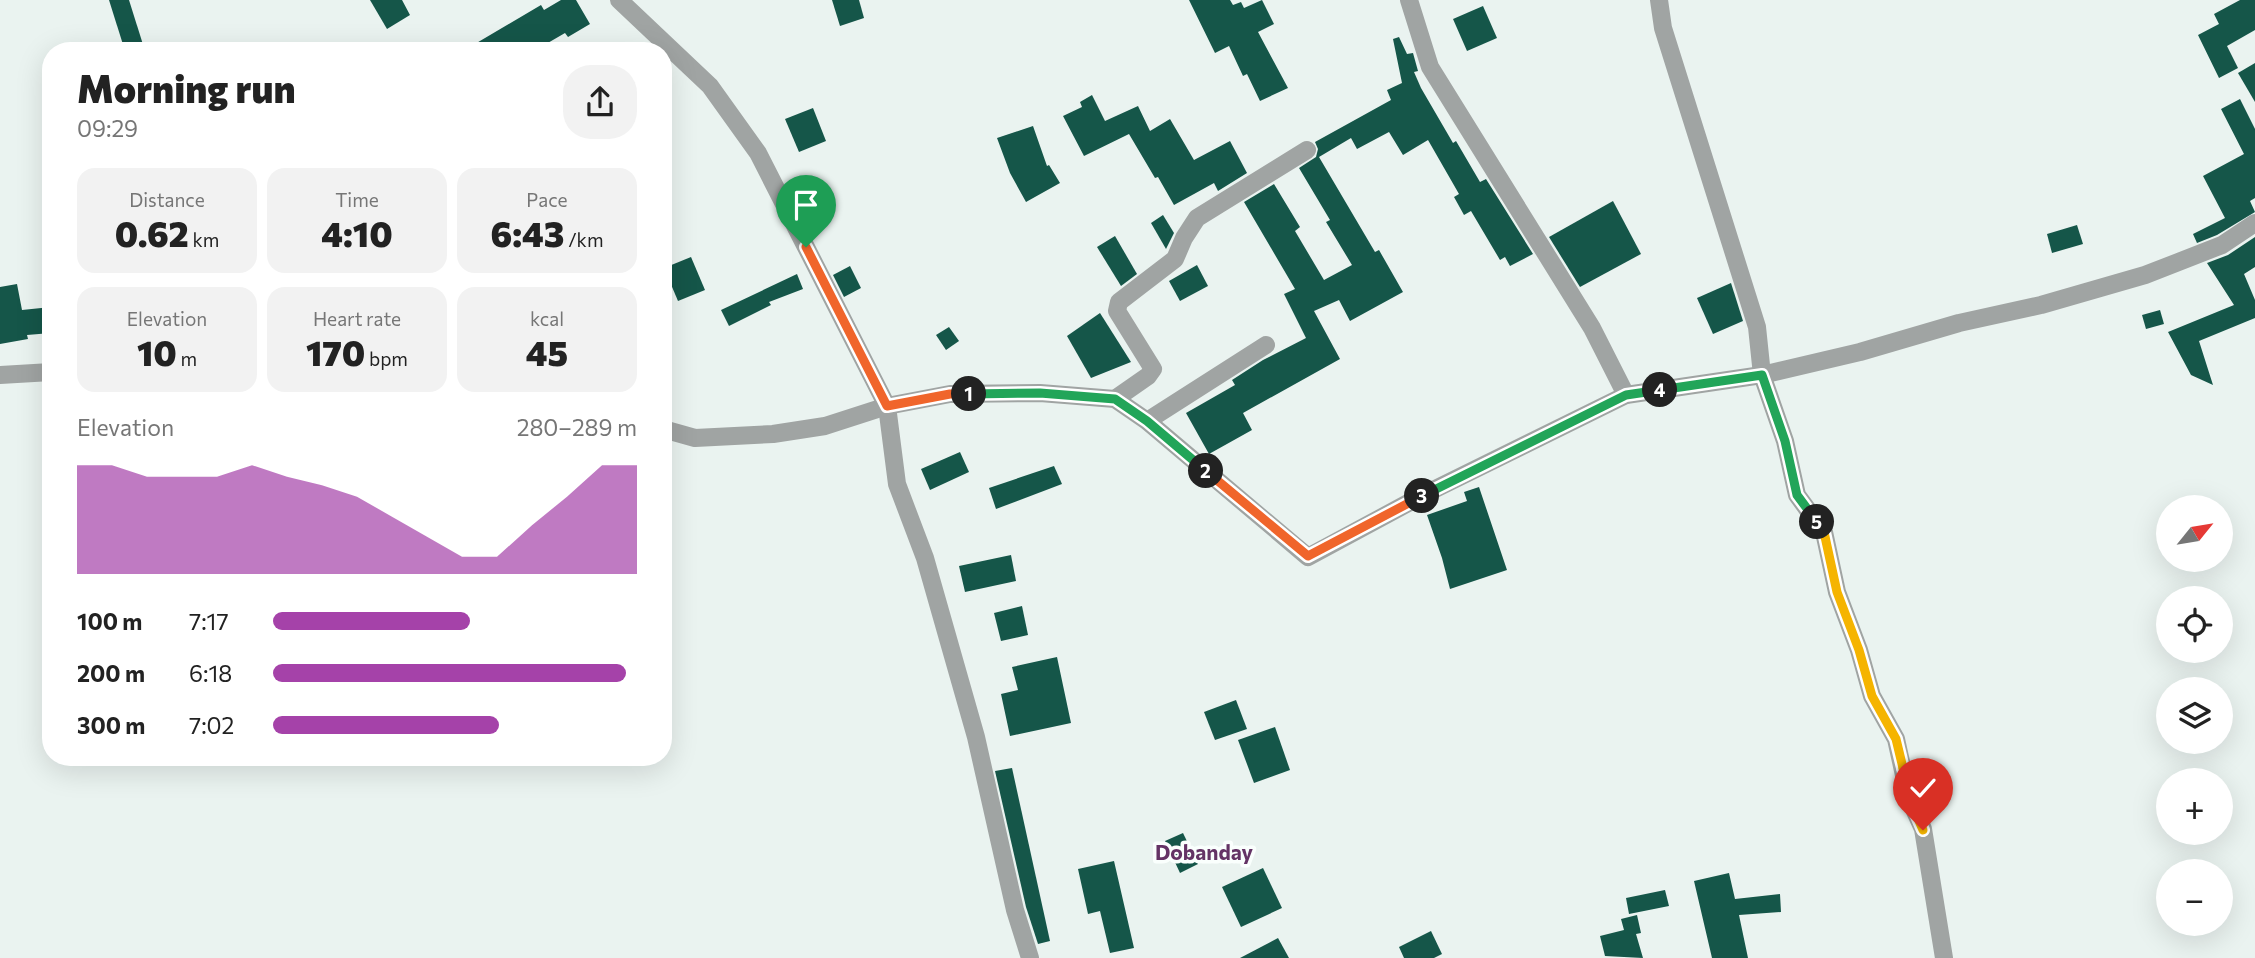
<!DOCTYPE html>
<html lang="en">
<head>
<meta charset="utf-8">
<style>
	body { margin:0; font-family:Commissioner,sans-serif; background:#f2f2f2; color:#222; height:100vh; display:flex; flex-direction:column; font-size:26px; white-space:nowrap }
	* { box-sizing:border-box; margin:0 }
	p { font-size:23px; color:#767676 }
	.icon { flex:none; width:38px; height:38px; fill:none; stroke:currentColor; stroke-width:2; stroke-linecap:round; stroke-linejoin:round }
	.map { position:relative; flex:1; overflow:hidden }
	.side { position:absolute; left:42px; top:42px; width:630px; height:724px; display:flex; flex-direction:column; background:#fff; border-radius:28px; box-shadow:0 7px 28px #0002 }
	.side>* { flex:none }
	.needle { width:46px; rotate:60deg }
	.controls { position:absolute; left:2156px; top:495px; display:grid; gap:14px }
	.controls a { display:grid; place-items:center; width:77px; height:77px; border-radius:50%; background:#fff; box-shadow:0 7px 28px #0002; font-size:35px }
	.pin { position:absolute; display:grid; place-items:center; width:60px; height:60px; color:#fff; margin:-72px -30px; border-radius:50% 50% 50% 0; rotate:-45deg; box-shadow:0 0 7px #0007 }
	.pin .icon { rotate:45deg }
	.km { position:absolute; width:35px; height:35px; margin:-18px; border-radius:50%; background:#222; color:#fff; font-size:19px; line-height:35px; text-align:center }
	.round { display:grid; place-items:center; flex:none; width:74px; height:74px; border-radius:28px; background:#f2f2f2 }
	.summary { display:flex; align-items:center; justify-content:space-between; height:119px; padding:0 35px }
	h1 { font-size:38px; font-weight:800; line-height:52px }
	.figures { display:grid; grid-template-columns:repeat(3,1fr); gap:10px; height:119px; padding:7px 35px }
	.figures div { display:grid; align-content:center; border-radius:18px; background:#f2f2f2; text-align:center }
	.figures b { font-size:35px; font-weight:800 }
	.figures small { font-size:19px; font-weight:400 }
	.figures p { font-size:19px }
	.chart { height:196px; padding:14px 35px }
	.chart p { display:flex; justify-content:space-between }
	.chart svg { width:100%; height:126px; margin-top:7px; fill:#a542a9; opacity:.7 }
	ul { padding:0 35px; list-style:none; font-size:23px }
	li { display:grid; grid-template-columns:112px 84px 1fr; align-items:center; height:52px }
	li i { height:18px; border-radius:9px; background:#a542a9 }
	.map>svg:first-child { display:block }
	.building { fill:#155649 }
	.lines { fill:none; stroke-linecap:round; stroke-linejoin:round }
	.minor { stroke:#a0a4a3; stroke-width:18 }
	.split-1-casing { stroke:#fff; stroke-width:14 }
	.split-2-casing { stroke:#fff; stroke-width:14 }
	.split-3-casing { stroke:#fff; stroke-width:14 }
	.split-4-casing { stroke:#fff; stroke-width:14 }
	.split-5-casing { stroke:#fff; stroke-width:14 }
	.split-6-casing { stroke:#fff; stroke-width:14 }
	.split-7-casing { stroke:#fff; stroke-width:14 }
	.split-1 { stroke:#f0652b; stroke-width:9 }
	.split-2 { stroke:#22a559; stroke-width:9 }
	.split-3 { stroke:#f0652b; stroke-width:9 }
	.split-4 { stroke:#22a559; stroke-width:9 }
	.split-5 { stroke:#22a559; stroke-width:9 }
	.split-6 { stroke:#f5b400; stroke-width:9 }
	.split-7 { stroke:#f5b400; stroke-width:9 }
	.labels { text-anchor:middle; stroke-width:7; stroke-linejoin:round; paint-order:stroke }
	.quarter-label { font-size:21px; font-weight:bold; fill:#643365; stroke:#fafffd }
</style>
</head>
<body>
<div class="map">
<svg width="2255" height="958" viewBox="0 0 2255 958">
	<rect width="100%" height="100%" fill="#eaf3f0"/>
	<g class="building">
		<polygon points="109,0 129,0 145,51 125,51"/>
		<polygon points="370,0 402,0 410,15 387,29"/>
		<polygon points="561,0 576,0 590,24 568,37 565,33 534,51 463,51 541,5 544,10"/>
		<polygon points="832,0 859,0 864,18 840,26"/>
		<polygon points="1189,0 1230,0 1233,5 1241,2 1244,8 1262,0 1274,24 1258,32 1288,88 1260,101 1247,74 1243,76 1229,46 1215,53"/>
		<polygon points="2240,0 2255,0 2255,30 2227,46 2238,68 2219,78 2198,35 2219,24 2214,14"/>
		<polygon points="1483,6 1497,38 1467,51 1453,19"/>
		<polygon points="1399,37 1407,54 1413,53 1418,71 1414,72 1421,88 1453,143 1456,141 1480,182 1486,179 1533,254 1510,266 1505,257 1500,260 1471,211 1464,215 1454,197 1459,194 1428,140 1403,155 1389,132 1357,149 1351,138 1319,157 1375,252 1379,250 1403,292 1350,321 1339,300 1314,311 1340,359 1243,413 1252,430 1209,454 1186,413 1235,385 1232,380 1263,360 1306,338 1284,294 1295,289 1244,202 1274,184 1300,227 1295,231 1324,280 1352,265 1326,222 1330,220 1299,168 1316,157 1318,149 1315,142 1391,100 1387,90 1402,83 1393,39"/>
		<polygon points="2255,63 2255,102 2238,73"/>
		<polygon points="1092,95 1105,121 1138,106 1150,131 1170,119 1194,160 1230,141 1247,173 1218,191 1214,183 1174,205 1158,177 1155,178 1129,134 1084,156 1063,116 1082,107 1080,102"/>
		<polygon points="2240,99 2255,129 2255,198 2250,201 2255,212 2217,235 2197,243 2193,234 2225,218 2203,176 2244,154 2221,109"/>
		<polygon points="813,108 826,141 799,152 785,119"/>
		<polygon points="1033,126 1047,166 1049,165 1060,183 1026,202 1010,173 997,138"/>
		<polygon points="1613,201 1641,254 1580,287 1549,237"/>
		<polygon points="1163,215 1174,233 1166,249 1151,223"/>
		<polygon points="2077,225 2083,244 2052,253 2047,234"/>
		<polygon points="1115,236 1137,274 1121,286 1097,247"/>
		<polygon points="2255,237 2255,267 2244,274 2255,300 2255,318 2199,341 2213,385 2191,375 2168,332 2234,305 2207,263 2228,255"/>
		<polygon points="691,257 705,290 678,301 664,268"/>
		<polygon points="1197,265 1208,286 1180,301 1169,281"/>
		<polygon points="850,266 861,288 844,297 833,275"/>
		<polygon points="797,274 803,289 769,302 771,305 729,326 721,310"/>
		<polygon points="1731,283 1743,321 1713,334 1697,298"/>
		<polygon points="17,284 22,310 51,307 51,333 27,335 28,339 0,344 0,287"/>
		<polygon points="2160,310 2164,324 2146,329 2142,315"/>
		<polygon points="1100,313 1131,362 1091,378 1067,336"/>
		<polygon points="949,327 959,341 946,350 936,335"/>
		<polygon points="960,452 969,472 930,490 921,469"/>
		<polygon points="1054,466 1062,484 996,509 989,488"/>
		<polygon points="1479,487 1507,570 1450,589 1442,558 1427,515 1467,501 1464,492"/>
		<polygon points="1011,555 1016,581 965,592 959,566"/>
		<polygon points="1022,606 1028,635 1001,641 994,613"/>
		<polygon points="1057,657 1071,723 1010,736 1001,694 1018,690 1012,667"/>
		<polygon points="1236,700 1247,729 1215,740 1204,712"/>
		<polygon points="1275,727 1290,770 1254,783 1238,740"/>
		<polygon points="1012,768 1050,941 1038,944 1026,907 995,771"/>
		<polygon points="1183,833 1198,864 1180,873 1165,841"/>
		<polygon points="1114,861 1134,948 1110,953 1100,911 1088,914 1078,869"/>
		<polygon points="1263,868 1282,908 1241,927 1222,887"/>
		<polygon points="1729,873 1735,899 1780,894 1781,912 1739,915 1748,958 1712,958 1694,881"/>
		<polygon points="1665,890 1669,906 1629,914 1626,898"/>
		<polygon points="1637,915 1641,933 1636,934 1643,958 1605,956 1600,936 1624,930 1621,919"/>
		<polygon points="1431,931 1442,954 1434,958 1404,958 1399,947"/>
		<polygon points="1278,938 1289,958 1240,958"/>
	</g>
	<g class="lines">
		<g class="minor">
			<polyline points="619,0 710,86 758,153 887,406 897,484 925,558 976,737 1015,910 1030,958"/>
			<polyline points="1409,0 1430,67 1592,328 1626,395"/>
			<polyline points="1659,0 1663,28 1757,327 1762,375 1785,441 1797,495 1824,532 1837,592 1859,650 1872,696 1896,739 1909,798 1923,829 1944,958"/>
			<polyline points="0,375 51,372"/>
			<polyline points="1115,399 1148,376 1153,369 1117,311 1119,302 1175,259 1184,238 1197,218 1307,150"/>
			<polyline points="1147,421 1266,345"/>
			<polyline points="663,429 695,438 773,434 825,426 887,406 950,394 1040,393 1115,399 1147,421 1308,557 1423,495 1626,395 1762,375 1860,352 1959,323 2041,305 2145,275 2222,245 2255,223"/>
		</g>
	</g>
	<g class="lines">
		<g class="split-1-casing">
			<polyline id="split-1" points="806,247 887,406 950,394 969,394"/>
		</g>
		<g class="split-2-casing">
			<polyline id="split-2" points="969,394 1040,393 1115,399 1147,421 1206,471"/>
		</g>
		<g class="split-3-casing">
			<polyline id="split-3" points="1206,471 1308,556 1422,496"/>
		</g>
		<g class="split-4-casing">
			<polyline id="split-4" points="1422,496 1626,395 1660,390"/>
		</g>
		<g class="split-5-casing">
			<polyline id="split-5" points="1660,390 1762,375 1785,441 1797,495 1817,522"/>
		</g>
		<g class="split-6-casing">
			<polyline id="split-6" points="1817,522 1824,532 1837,592 1859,650 1872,696 1896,739 1903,768"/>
		</g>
		<g class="split-7-casing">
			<polyline id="split-7" points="1903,768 1909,798 1923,830"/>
		</g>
		<use href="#split-1" class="split-1"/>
		<use href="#split-2" class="split-2"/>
		<use href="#split-3" class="split-3"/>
		<use href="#split-4" class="split-4"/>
		<use href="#split-5" class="split-5"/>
		<use href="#split-6" class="split-6"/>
		<use href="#split-7" class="split-7"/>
	</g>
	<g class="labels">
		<g class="quarter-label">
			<text x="1204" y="860">Dobanday</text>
		</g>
	</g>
</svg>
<div class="controls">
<a><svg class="needle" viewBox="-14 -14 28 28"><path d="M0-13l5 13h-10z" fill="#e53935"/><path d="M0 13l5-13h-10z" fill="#767676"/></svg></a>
<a><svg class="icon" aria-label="locate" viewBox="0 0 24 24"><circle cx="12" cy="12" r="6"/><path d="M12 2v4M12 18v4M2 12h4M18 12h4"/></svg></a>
<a><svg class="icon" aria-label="layers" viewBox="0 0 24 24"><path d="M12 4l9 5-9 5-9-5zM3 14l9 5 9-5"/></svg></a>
<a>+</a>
<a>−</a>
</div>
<div class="pin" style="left:806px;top:247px;background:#1e9e55"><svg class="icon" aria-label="arrive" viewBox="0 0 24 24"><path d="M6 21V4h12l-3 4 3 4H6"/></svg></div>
<div class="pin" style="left:1923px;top:830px;background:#d93025"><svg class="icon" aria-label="check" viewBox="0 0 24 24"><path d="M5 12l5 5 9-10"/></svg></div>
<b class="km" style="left:969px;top:394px">1</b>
<b class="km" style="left:1206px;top:471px">2</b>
<b class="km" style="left:1422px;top:496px">3</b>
<b class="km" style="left:1660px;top:390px">4</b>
<b class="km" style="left:1817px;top:522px">5</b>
<section class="side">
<div class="summary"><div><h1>Morning run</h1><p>09:29</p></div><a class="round"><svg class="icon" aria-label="share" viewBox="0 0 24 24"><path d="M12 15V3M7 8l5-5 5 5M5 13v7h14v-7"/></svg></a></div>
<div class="figures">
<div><p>Distance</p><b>0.62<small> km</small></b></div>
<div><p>Time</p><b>4:10</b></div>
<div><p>Pace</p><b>6:43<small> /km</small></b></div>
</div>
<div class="figures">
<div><p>Elevation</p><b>10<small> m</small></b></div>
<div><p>Heart rate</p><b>170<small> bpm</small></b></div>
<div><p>kcal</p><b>45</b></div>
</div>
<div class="chart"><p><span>Elevation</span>280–289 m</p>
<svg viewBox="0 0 160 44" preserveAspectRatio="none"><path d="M0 44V6L10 6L20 10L30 10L40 10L50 6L60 10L70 13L80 17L90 24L100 31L110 38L120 38L130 27L140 17L150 6L160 6V44z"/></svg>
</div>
<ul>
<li><b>100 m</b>7:17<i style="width:54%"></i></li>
<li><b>200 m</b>6:18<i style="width:97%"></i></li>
<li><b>300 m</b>7:02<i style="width:62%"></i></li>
</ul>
</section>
</div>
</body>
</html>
